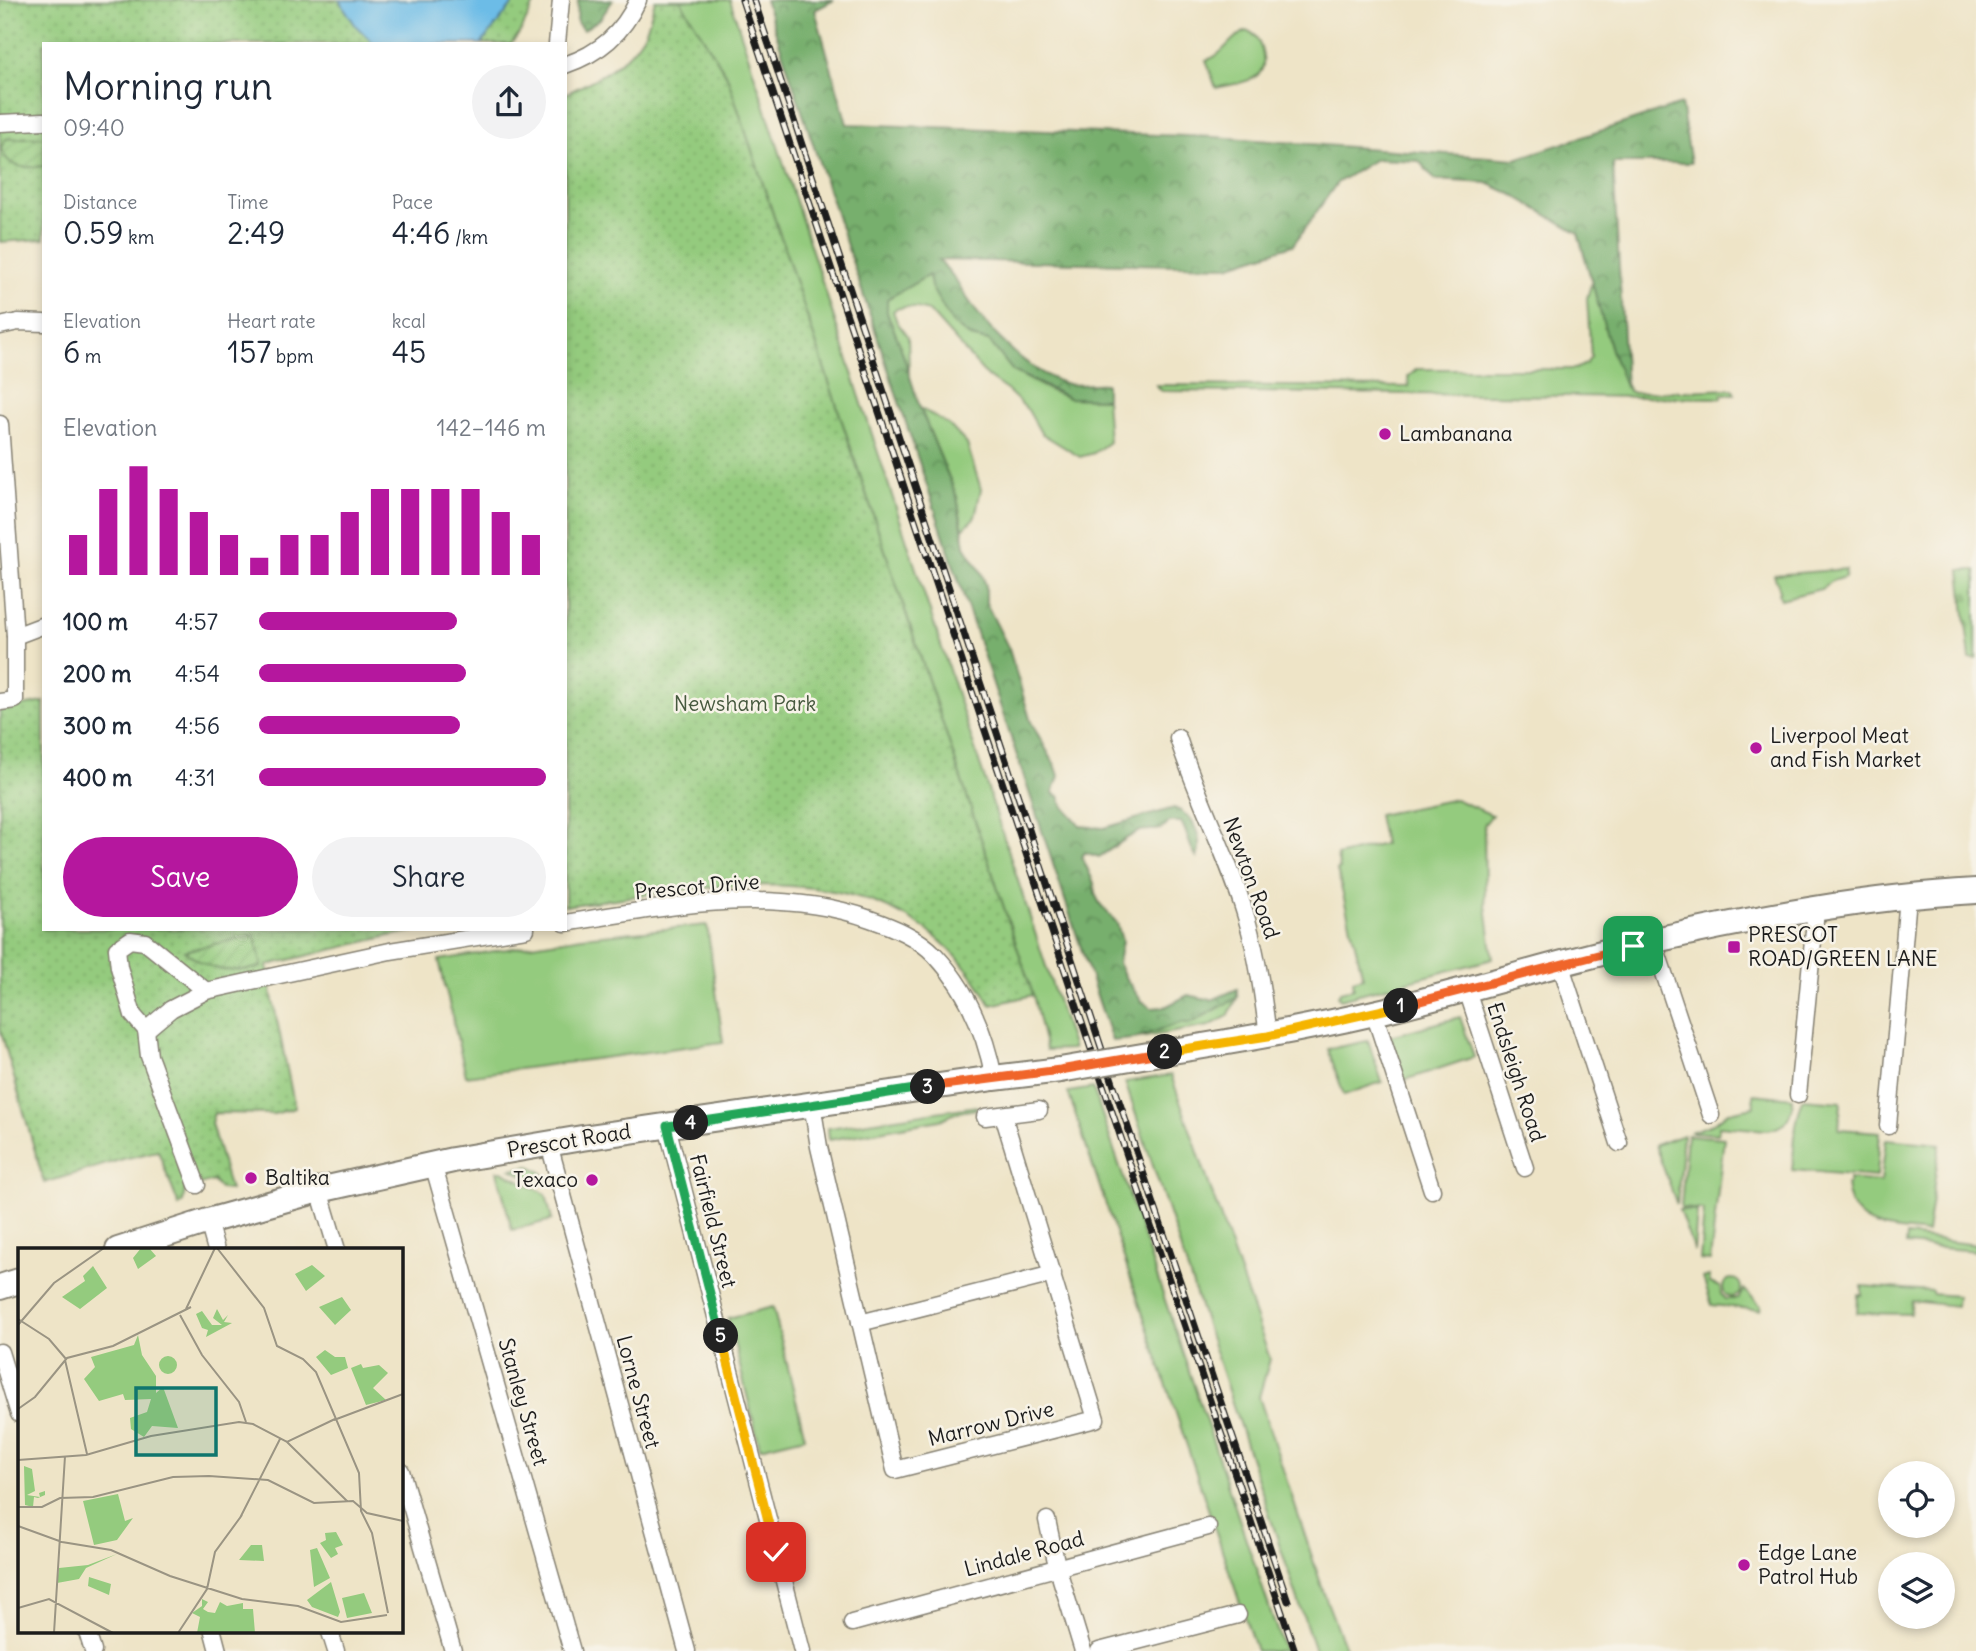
<!DOCTYPE html>
<html lang="en">
<head>
<meta charset="utf-8">
<style>
	body { margin:0; font-family:Delius,sans-serif; background:#f2f2f3; color:#1f2937; height:100vh; display:flex; flex-direction:column; font-size:26px; white-space:nowrap }
	* { box-sizing:border-box; margin:0 }
	p { font-size:23px; color:#747a83 }
	.icon { flex:none; width:38px; height:38px; fill:none; stroke:currentColor; stroke-width:2; stroke-linecap:round; stroke-linejoin:round }
	.map { position:relative; flex:1; overflow:hidden }
	.details { position:absolute; left:42px; top:42px; width:525px; height:889px; display:flex; flex-direction:column; background:#fff; border-radius:0px; box-shadow:0 4px 10px #0003 }
	.details>* { flex:none }
	.buttons { position:absolute; left:1878px; top:1461px; display:grid; gap:14px }
	.buttons a { display:grid; place-items:center; width:77px; height:77px; border-radius:50%; background:#fff; box-shadow:0 4px 10px #0003; font-size:35px }
	.pin { position:absolute; display:grid; place-items:center; width:60px; height:60px; color:#fff; margin:-30px; border-radius:14px; box-shadow:0 4px 10px #0006 }
	.km { position:absolute; width:35px; height:35px; margin:-18px; border-radius:50%; background:#222; color:#fff; font-size:19px; line-height:35px; text-align:center }
	.round { display:grid; place-items:center; flex:none; width:74px; height:74px; border-radius:37px; background:#f2f2f3 }
	.overview { display:flex; align-items:center; justify-content:space-between; height:119px; padding:0 21px }
	h1 { font-size:38px; font-weight:600; line-height:52px }
	.stats { display:grid; grid-template-columns:repeat(3,1fr); gap:10px; height:119px; padding:7px 21px }
	.stats div { display:grid; align-content:center }
	.stats b { font-size:30px; font-weight:600 }
	.stats small { font-size:19px; font-weight:400 }
	.stats p { font-size:19px }
	.chart { height:196px; padding:14px 21px }
	.chart p { display:flex; justify-content:space-between }
	.chart svg { width:100%; height:126px; margin-top:7px; stroke:#b5179e; stroke-width:6 }
	.action { display:flex; gap:14px; margin-top:auto; padding:14px 21px }
	.action a { flex:1; height:80px; border-radius:42px; background:#b5179e; color:#fff; font-size:28px; font-weight:600; line-height:80px; text-align:center }
	.action a+a { background:#f2f2f3; color:#1f2937 }
	ul { padding:0 21px; list-style:none; font-size:23px }
	li { display:grid; grid-template-columns:112px 84px 1fr; align-items:center; height:52px }
	li i { height:18px; border-radius:9px; background:#b5179e }
	.map>svg:first-child { display:block }
	.grass { fill:#94cb7e; stroke:#58744d; stroke-width:2 }
	.forest { fill:url(#forest-crowns); stroke:#4a6644; stroke-width:2 }
	.cemetery { fill:url(#cemetery-stones); stroke:#58744d; stroke-width:2 }
	.park { fill:url(#park-dots); stroke:#58744d; stroke-width:2 }
	.garden { fill:url(#garden-furrows); stroke:#58744d; stroke-width:2 }
	.water { fill:#6cbce7; stroke:#446c82; stroke-width:2 }
	.lines { fill:none; stroke-linecap:round; stroke-linejoin:round }
	.minor-casing { stroke:#858072; stroke-width:19 }
	.primary-casing { stroke:#858072; stroke-width:28 }
	.minor { stroke:#fff; stroke-width:16 }
	.primary { stroke:#fff; stroke-width:24 }
	.rail-casing { stroke:#1c1c1c; stroke-width:7 }
	.rail { stroke:#f7f3e8; stroke-width:4.5; stroke-dasharray:13; stroke-linecap:butt }
	.primary-bridge-casing { stroke:#858072; stroke-width:28; stroke-linecap:butt }
	.primary-bridge { stroke:#fff; stroke-width:24 }
	.split-1-casing { stroke:#fff; stroke-width:14 }
	.split-2-casing { stroke:#fff; stroke-width:14 }
	.split-3-casing { stroke:#fff; stroke-width:14 }
	.split-4-casing { stroke:#fff; stroke-width:14 }
	.split-5-casing { stroke:#fff; stroke-width:14 }
	.split-6-casing { stroke:#fff; stroke-width:14 }
	.split-1 { stroke:#f0652b; stroke-width:9 }
	.split-2 { stroke:#f5b400; stroke-width:9 }
	.split-3 { stroke:#f0652b; stroke-width:9 }
	.split-4 { stroke:#22a559; stroke-width:9 }
	.split-5 { stroke:#22a559; stroke-width:9 }
	.split-6 { stroke:#f5b400; stroke-width:9 }
	.poi-dot { fill:#b5179e; stroke:#f7f3e8; stroke-width:2.5 }
	.labels { text-anchor:middle; stroke-width:5; stroke-linejoin:round; paint-order:stroke }
	.poi-label { font-size:21px; fill:#1c1c1c; stroke:#f7f3e8; text-anchor:start }
	.park-label { font-size:21px; fill:#46593e; stroke:#f7f3e8 }
	.street-label { font-size:21px; fill:#1c1c1c; stroke:#f7f3e8 }
	.inset-road { fill:none; stroke:#9a9483; stroke-width:2 }
	.view { fill:#0f766e; fill-opacity:0.15; stroke:#0f766e; stroke-width:3.5 }
	.inset-edge { fill:none; stroke:#1c1c1c; stroke-width:3.5 }
</style>
</head>
<body>
<div class="map">
<svg width="1976" height="1651" viewBox="0 0 1976 1651">
	<defs>
		<pattern id="forest-crowns" width="20" height="18" patternUnits="userSpaceOnUse" patternTransform="scale(1.75)"><rect width="20" height="18" fill="#77af6d"/><path d="M2 6a3 3 0 1 1 6 0M12 15a3 3 0 1 1 6 0" fill="none" stroke="#618e59"/></pattern>
		<pattern id="cemetery-stones" width="16" height="16" patternUnits="userSpaceOnUse" patternTransform="scale(1.75)"><rect width="16" height="16" fill="#94cb7e"/><path d="M2 7V4a2 2 0 0 1 4 0v3zM10 15v-3a2 2 0 0 1 4 0v3z" fill="#7fae6c"/></pattern>
		<pattern id="park-dots" width="8" height="8" patternUnits="userSpaceOnUse" patternTransform="scale(1.75)"><rect width="8" height="8" fill="#94cb7e"/><path d="M2 2h.1M6 6h.1" fill="none" stroke="#7fae6c" stroke-width="1.8" stroke-linecap="round"/></pattern>
		<pattern id="garden-furrows" width="10" height="10" patternUnits="userSpaceOnUse" patternTransform="scale(1.75)"><rect width="10" height="10" fill="#94cb7e"/><path d="M-1 1l2-2M0 10L10 0M9 11l2-2" fill="none" stroke="#7fae6c"/></pattern>
	</defs>
	<rect width="100%" height="100%" fill="#f7f3e8"/>
	<filter id="ink" filterUnits="userSpaceOnUse"><feTurbulence type="fractalNoise" baseFrequency=".0143" numOctaves="2"/><feDisplacementMap in="SourceGraphic" scale="14" xChannelSelector="R" yChannelSelector="G"/><feConvolveMatrix kernelMatrix="1 2 1 2 8 2 1 2 1" color-interpolation-filters="sRGB"/></filter>
	<filter id="wash" filterUnits="userSpaceOnUse"><feTurbulence type="fractalNoise" baseFrequency=".00686" numOctaves="4" result="noise"/><feDisplacementMap in="SourceGraphic" scale="28" xChannelSelector="R" yChannelSelector="G"/><feGaussianBlur stdDeviation="1.57" result="paint"/><feColorMatrix in="noise" values="0 0 0 0 0 0 0 0 0 0 0 0 0 0 0 0 0 1.4 0 .05"/><feComposite in="paint" operator="in"/></filter>
	<g filter="url(#wash)">
		<rect width="100%" height="100%" fill="#eee4c7"/>
		<g class="grass">
			<polygon points="680,0 730,0 1073,1049 1046,1050 1033,995 727,76"/>
			<path d="M1248,31C1256,34 1258,40 1261,48C1273,84 1238,82 1216,88L1206,60C1223,57 1230,35 1248,31Z"/>
			<path d="M929,275L970,337L989,341L1013,371L1051,391L1069,398L1106,399L1109,442L1094,453L1080,457L1041,433L1028,410L1008,391L988,377L929,311C918,308 904,304 893,311L897,322L908,337L909,371L887,313V299Z"/>
			<polygon points="1592,281 1611,350 1629,391 1634,393 1733,389 1735,394 1722,394 1722,398 1162,391 1157,387 1156,385 1409,387 1408,377 1417,369 1575,369 1586,364 1591,357 1587,298"/>
			<polygon points="920,408 949,425 967,444 981,489 975,517 963,529 957,497"/>
			<polygon points="1846,569 1845,577 1832,581 1821,589 1781,599 1779,595 1780,590 1774,575"/>
			<polygon points="1455,799 1492,815 1484,825 1485,898 1493,959 1340,999 1338,996 1340,992 1354,988 1353,980 1363,977 1337,870 1340,869 1337,856 1384,844 1378,815"/>
			<polygon points="707,925 723,1042 466,1076 439,960 582,937"/>
			<polygon points="1237,998 1228,1016 1209,1026 1133,1039 1183,1022 1189,1024"/>
			<polygon points="1460,1017 1474,1057 1405,1080 1390,1036"/>
			<polygon points="1368,1041 1382,1082 1344,1095 1328,1049"/>
			<polygon points="1171,1075 1270,1359 1259,1397 1326,1599 1346,1651 1315,1651 1125,1082"/>
			<polygon points="1093,1088 1284,1651 1256,1651 1068,1092"/>
			<path d="M1753,1094L1793,1098C1792,1116 1786,1128 1767,1130L1719,1126L1718,1134L1690,1132L1713,1124L1728,1112L1754,1107Z"/>
			<polygon points="1802,1099 1841,1102 1839,1129 1880,1132 1877,1177 1792,1170 1796,1125"/>
			<polygon points="976,1106 977,1109 958,1112 940,1120 829,1140 828,1128"/>
			<polygon points="1683,1135 1677,1205 1655,1145"/>
			<polygon points="1687,1135 1724,1138 1710,1261 1700,1260 1704,1210 1681,1208"/>
			<path d="M1886,1139L1940,1144L1927,1233C1890,1228 1850,1232 1846,1184H1849V1179L1881,1182Z"/>
			<polygon points="530,1166 543,1173 544,1178 524,1176 511,1169"/>
			<polygon points="497,1171 502,1171 546,1194 552,1220 512,1230"/>
			<polygon points="1679,1210 1697,1211 1694,1251"/>
			<polygon points="1907,1236 1976,1245 1976,1251 1906,1245"/>
			<polygon points="1709,1276 1710,1283 1720,1287 1721,1294 1726,1299 1738,1299 1744,1289 1761,1306 1760,1310 1712,1305 1703,1278"/>
			<circle cx="1732" cy="1288" r="9"/>
			<polygon points="1862,1286 1932,1291 1932,1294 1957,1296 1956,1306 1912,1301 1910,1314 1857,1313 1858,1295 1862,1295"/>
			<polygon points="773,1307 805,1437 760,1448 728,1318"/>
		</g>
		<g class="forest">
			<polygon points="578,0 613,0 600,19 583,30 577,23"/>
			<path d="M765,0H834L815,10L847,124L1215,137L1516,159L1681,104L1691,163H1613L1626,388L1611,350L1578,233L1511,194L1487,183L1435,180L1419,161L1376,159L1337,183L1293,245L1228,266L938,260C951,271 958,284 967,298C988,330 1027,371 1064,383C1079,388 1091,382 1106,384V399L1069,398L1013,371L989,341L970,337L952,323L931,287L929,275L887,299V313L899,342L920,408L957,497L965,546L981,572L986,586V603L1009,649L1031,722L1056,767L1059,776L1053,793L1059,796C1061,808 1074,816 1080,826L1104,828L1174,808C1194,815 1204,838 1197,858C1189,848 1188,833 1181,822H1169C1161,835 1149,827 1138,832C1125,838 1112,849 1099,857L1084,852L1082,857L1094,883L1095,894L1100,904L1117,923L1122,941L1118,963L1126,979L1141,1000L1151,1008L1165,1007L1188,995L1212,1000L1237,989V998L1189,1024L1183,1022L1133,1039L1112,1041Z"/>
		</g>
		<polygon class="cemetery" points="1960,570 1976,570 1976,659 1970,659"/>
		<g class="park">
			<polygon points="0,0 536,0 521,31 511,44 44,44 44,239 0,242"/>
			<path d="M655,0H680L727,76L1033,995L991,1005C901,842 717,886 565,906V94C594,80 626,65 643,36C649,26 652,12 655,0Z"/>
			<polygon points="44,702 44,929 425,929 389,936 268,965 271,991 295,1108 274,1114 214,1113 211,1123 230,1190 220,1189 213,1181 185,1189 183,1202 179,1206 158,1151 123,1159 44,1183 0,1028 0,710"/>
		</g>
		<g class="garden">
			<path d="M44,137V166C25,169 9,169 1,149L5,139Z"/>
			<path d="M255,935L262,967C230,974 211,972 184,951Z"/>
		</g>
		<polygon class="water" points="339,0 516,0 481,44 374,44 356,26"/>
	</g>
	<g filter="url(#ink)">
		<g class="lines">
			<g class="minor-casing">
				<g id="minor">
					<polyline points="557,44 561,0"/>
					<path d="M565,65C600,53 623,33 638,0"/>
					<polyline points="0,123 44,121"/>
					<polyline points="0,326 18,322 44,323"/>
					<polyline points="0,424 15,636 15,700 0,702"/>
					<polyline points="15,636 44,625"/>
					<path d="M1178,738C1198,800 1229,857 1247,920C1258,958 1263,997 1268,1036"/>
					<path d="M565,923C665,907 773,885 870,919C893,927 918,937 935,955C967,989 985,1032 994,1078"/>
					<polyline points="1653,940 1711,1115"/>
					<polyline points="1560,963 1619,1143"/>
					<polyline points="1467,990 1525,1168"/>
					<polyline points="1374,1013 1432,1190"/>
					<polyline points="146,1030 171,1009 206,991 390,951 526,929"/>
					<polyline points="1798,1095 1816,910"/>
					<polyline points="812,1104 819,1147 895,1470 1096,1419 1003,1115"/>
					<polyline points="985,1117 1039,1110"/>
					<polyline points="667,1126 802,1651"/>
					<polyline points="1888,1126 1908,897"/>
					<polyline points="549,1144 687,1651"/>
					<polyline points="433,1164 572,1651"/>
					<polyline points="197,1185 149,1056 146,1030 133,1015 119,967 117,949 130,940 145,942 206,991"/>
					<polyline points="319,1190 337,1250"/>
					<polyline points="208,1221 216,1250"/>
					<polyline points="860,1323 1053,1274"/>
					<polyline points="0,1352 19,1414"/>
					<polyline points="401,1471 453,1651"/>
					<polyline points="1047,1520 1057,1566 1083,1651"/>
					<polyline points="852,1623 1208,1527"/>
					<polyline points="87,1632 93,1651"/>
					<polyline points="213,1632 218,1651"/>
					<polyline points="330,1632 336,1651"/>
					<polyline points="1099,1651 1238,1615"/>
				</g>
			</g>
			<g class="primary-casing">
				<g id="primary">
					<path d="M1166,1052C1236,1041 1305,1029 1374,1013C1467,991 1558,962 1651,941C1758,917 1867,897 1976,891"/>
					<polyline points="118,1250 208,1221 319,1190 453,1160 582,1138 994,1078 1060,1070"/>
					<polyline points="0,1287 19,1281"/>
				</g>
			</g>
			<use href="#minor" class="minor"/>
			<use href="#primary" class="primary"/>
			<g class="rail-casing">
				<g id="rail">
					<polyline points="742,0 1103,1085 1295,1651"/>
					<polyline points="754,0 1112,1080 1288,1601"/>
				</g>
			</g>
			<use href="#rail" class="rail"/>
			<g class="primary-bridge-casing">
				<polyline id="primary-bridge" points="1060,1070 1166,1052"/>
			</g>
			<use href="#primary-bridge" class="primary-bridge"/>
		</g>
	</g>
	<g class="lines" filter="url(#ink)">
		<g class="split-1-casing">
			<polyline id="split-1" points="1401,1006 1633,946"/>
		</g>
		<g class="split-2-casing">
			<polyline id="split-2" points="1165,1052 1268,1036 1401,1006"/>
		</g>
		<g class="split-3-casing">
			<polyline id="split-3" points="928,1087 1060,1070 1165,1052"/>
		</g>
		<g class="split-4-casing">
			<polyline id="split-4" points="691,1123 928,1087"/>
		</g>
		<g class="split-5-casing">
			<polyline id="split-5" points="691,1123 667,1126 721,1336"/>
		</g>
		<g class="split-6-casing">
			<polyline id="split-6" points="721,1336 776,1552"/>
		</g>
		<use href="#split-1" class="split-1"/>
		<use href="#split-2" class="split-2"/>
		<use href="#split-3" class="split-3"/>
		<use href="#split-4" class="split-4"/>
		<use href="#split-5" class="split-5"/>
		<use href="#split-6" class="split-6"/>
	</g>
	<g class="poi-dot">
		<circle cx="1385" cy="434" r="7"/>
		<circle cx="1756" cy="748" r="7"/>
		<rect x="1727" y="940" width="14" height="14" rx="3.5"/>
		<circle cx="251" cy="1178" r="7"/>
		<circle cx="592" cy="1180" r="7"/>
		<circle cx="1744" cy="1565" r="7"/>
	</g>
	<g class="labels">
		<g class="poi-label">
			<text x="1399" y="441">Lambanana</text>
			<text x="1770" y="743">Liverpool Meat<tspan x="1770" dy="24">and Fish Market</tspan></text>
			<text x="1748" y="942">PRESCOT<tspan x="1748" dy="24">ROAD/GREEN LANE</tspan></text>
			<text x="265" y="1185">Baltika</text>
			<text x="578" y="1187" text-anchor="end">Texaco</text>
			<text x="1758" y="1560">Edge Lane<tspan x="1758" dy="24">Patrol Hub</tspan></text>
		</g>
		<g class="park-label">
			<text x="745" y="711">Newsham Park</text>
		</g>
		<g class="street-label">
			<text transform="translate(1251 878) rotate(70)" y="7">Newton Road</text>
			<text transform="translate(697 887) rotate(-5)" y="7">Prescot Drive</text>
			<text transform="translate(1516 1072) rotate(72)" y="7">Endsleigh Road</text>
			<text transform="translate(569 1141) rotate(-9)" y="7">Prescot Road</text>
			<text transform="translate(713 1221) rotate(76)" y="7">Fairfield Street</text>
			<text transform="translate(638 1392) rotate(75)" y="7">Lorne Street</text>
			<text transform="translate(523 1402) rotate(74)" y="7">Stanley Street</text>
			<text transform="translate(991 1424) rotate(-14)" y="7">Marrow Drive</text>
			<text transform="translate(1024 1554) rotate(-15)" y="7">Lindale Road</text>
		</g>
	</g>
	<g transform="translate(18 1248)">
		<rect width="385" height="385" fill="#eee4c7"/>
		<path d="M199,61L205,72L210,67L206,74L214,75L188,89L190,82L184,80L178,66L184,63L194,77H204L195,70ZM307,102L317,109H327L330,120L313,127L298,109ZM6,218L14,221L17,243L9,247L22,249L21,245L27,243V247L20,250L16,249L15,259L7,257ZM99,306L68,320L61,331L39,335L41,320L70,317Z" fill="#94cb7e"/>
		<path d="M294,17L307,28L288,43L277,26ZM75,18L89,40L62,61L44,49L67,33L65,28ZM324,49L333,62L317,77L301,59ZM120,87L124,107L138,128V145L145,139L160,180L134,178L126,189L113,181L112,170L129,164L133,151L107,152L105,146L81,153L66,131L77,119L73,109L116,97ZM343,116L345,120L361,117L370,125L355,140L368,152L348,157L333,120ZM100,246L107,273L115,270L99,292L76,297L65,253ZM318,284L325,297L317,300L320,306L313,310L302,295L308,292L307,285ZM233,297H244L246,313L221,312ZM299,300L312,330L296,339L292,302ZM71,329L93,336L91,347L70,338ZM346,345L354,365L329,370L324,350ZM184,351L190,354L185,361L190,364L197,365L202,354L209,358L225,355V361H235L237,385H179L182,369L174,365L184,358Z" fill="#94cb7e"/>
		<path d="M123,0H131L138,8L120,21L115,10ZM141 117a9 9 0 1 1 18 0a9 9 0 1 1-18 0ZM313,334L322,364L320,369L294,359L289,352Z" fill="#94cb7e"/>
		<path class="inset-road" d="M199,0L246,60L259,98L285,111L298,124L341,225L343,263L354,285L370,365M168,61L197,0M162,67L184,107L221,154L228,174M0,71L31,91L48,111M0,77L36,35L86,0M47,112L69,206M0,161L17,149L49,110L95,98L173,59M316,172L385,146M268,193L329,253M0,212L68,207L133,188L221,174L235,176L269,194L317,171M0,259H24L42,250L75,249L155,229L191,228L250,232L296,255L335,253L349,265L385,273M222,270L262,191M0,278L44,294L93,302L152,328L224,351L280,358L323,374L369,367M0,360L31,351L95,385M36,385L47,208M160,385L189,341L197,304L224,267"/>
		<path class="view" d="M118,140H198V207H118Z"/>
		<rect width="385" height="385" class="inset-edge"/>
	</g>
</svg>
<div class="buttons">
<a><svg class="icon" aria-label="locate" viewBox="0 0 24 24"><circle cx="12" cy="12" r="6"/><path d="M12 2v4M12 18v4M2 12h4M18 12h4"/></svg></a>
<a><svg class="icon" aria-label="layers" viewBox="0 0 24 24"><path d="M12 4l9 5-9 5-9-5zM3 14l9 5 9-5"/></svg></a>
</div>
<div class="pin" style="left:1633px;top:946px;background:#1e9e55"><svg class="icon" aria-label="arrive" viewBox="0 0 24 24"><path d="M6 21V4h12l-3 4 3 4H6"/></svg></div>
<div class="pin" style="left:776px;top:1552px;background:#d93025"><svg class="icon" aria-label="check" viewBox="0 0 24 24"><path d="M5 12l5 5 9-10"/></svg></div>
<b class="km" style="left:1401px;top:1006px">1</b>
<b class="km" style="left:1165px;top:1052px">2</b>
<b class="km" style="left:928px;top:1087px">3</b>
<b class="km" style="left:691px;top:1123px">4</b>
<b class="km" style="left:721px;top:1336px">5</b>
<section class="details">
<div class="overview"><div><h1>Morning run</h1><p>09:40</p></div><a class="round"><svg class="icon" aria-label="share" viewBox="0 0 24 24"><path d="M12 15V3M7 8l5-5 5 5M5 13v7h14v-7"/></svg></a></div>
<div class="stats">
<div><p>Distance</p><b>0.59<small> km</small></b></div>
<div><p>Time</p><b>2:49</b></div>
<div><p>Pace</p><b>4:46<small> /km</small></b></div>
</div>
<div class="stats">
<div><p>Elevation</p><b>6<small> m</small></b></div>
<div><p>Heart rate</p><b>157<small> bpm</small></b></div>
<div><p>kcal</p><b>45</b></div>
</div>
<div class="chart"><p><span>Elevation</span>142–146 m</p>
<svg viewBox="0 0 160 44" preserveAspectRatio="none"><path d="M5 44V30M15 44V14M25 44V6M35 44V14M45 44V22M55 44V30M65 44V38M75 44V30M85 44V30M95 44V22M105 44V14M115 44V14M125 44V14M135 44V14M145 44V22M155 44V30"/></svg>
</div>
<ul>
<li><b>100 m</b>4:57<i style="width:69%"></i></li>
<li><b>200 m</b>4:54<i style="width:72%"></i></li>
<li><b>300 m</b>4:56<i style="width:70%"></i></li>
<li><b>400 m</b>4:31<i style="width:100%"></i></li>
</ul>
<div class="action"><a>Save</a><a>Share</a></div>
</section>
</div>
</body>
</html>
